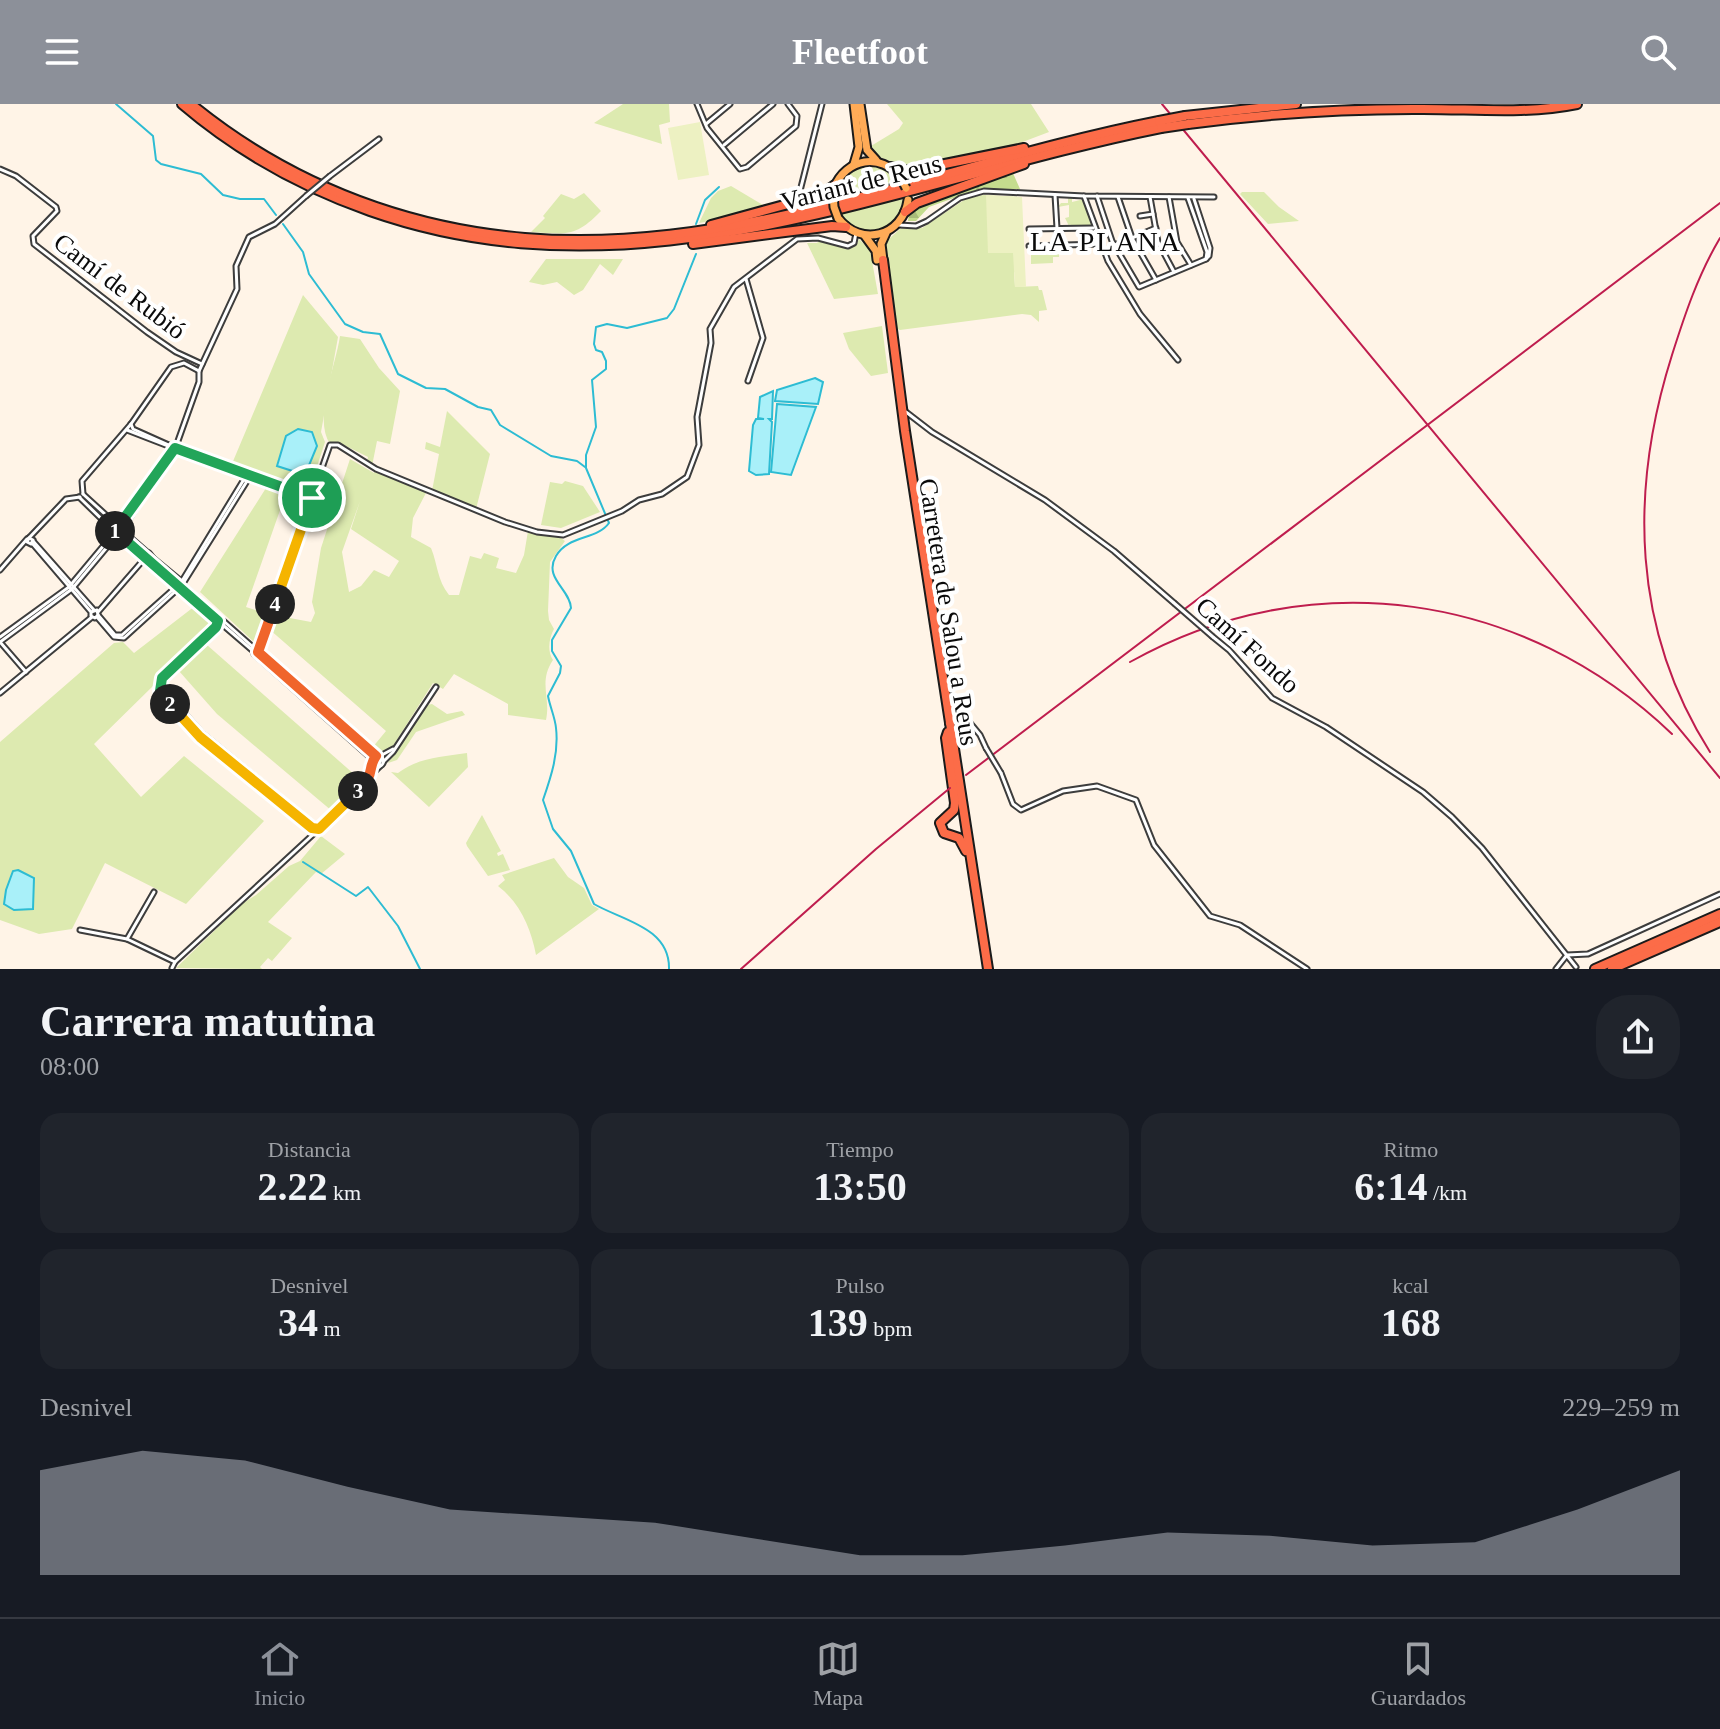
<!DOCTYPE html>
<html lang="es">
<head>
<meta charset="utf-8">
<style>
	body { margin:0; font-family:Georgia,serif; background:#20242c; color:#f1f3f6; height:100vh; display:flex; flex-direction:column; font-size:30px; white-space:nowrap }
	* { box-sizing:border-box; margin:0 }
	p { font-size:26px; color:#9ea1a6 }
	.icon { flex:none; width:44px; height:44px; fill:none; stroke:currentColor; stroke-width:2; stroke-linecap:round; stroke-linejoin:round }
	.map { position:relative; height:865px; overflow:hidden }
	.details { display:flex; flex-direction:column; background:#171b24; flex:1 }
	.details>* { flex:none }
	.pin { position:absolute; display:grid; place-items:center; width:68px; height:68px; color:#fff; margin:-34px; border:4px solid #fff; border-radius:50%; box-shadow:0 2px 8px #0007 }
	.km { position:absolute; width:40px; height:40px; margin:-20px; border-radius:50%; background:#222; color:#fff; font-size:22px; line-height:40px; text-align:center }
	.round { display:grid; place-items:center; flex:none; width:84px; height:84px; border-radius:32px; background:#20242c }
	.headline { display:flex; align-items:center; justify-content:space-between; height:136px; padding:0 40px }
	h1 { font-size:44px; font-weight:700; line-height:60px }
	.metrics { display:grid; grid-template-columns:repeat(3,1fr); gap:12px; height:136px; padding:8px 40px }
	.metrics div { display:grid; align-content:center; border-radius:20px; background:#20242c; text-align:center }
	.metrics b { font-size:40px; font-weight:700 }
	.metrics small { font-size:22px; font-weight:400 }
	.metrics p { font-size:22px }
	.chart { height:224px; padding:16px 40px }
	.chart p { display:flex; justify-content:space-between }
	.chart svg { width:100%; height:144px; margin-top:8px; fill:#8c9099; opacity:.7 }
	header { display:flex; justify-content:space-between; align-items:center; height:104px; padding:0 40px; background:#8c9099; color:#fff; font-size:36px; font-weight:700 }
	.menu { display:flex; justify-content:space-around; align-items:center; height:112px; border-top:2px solid #363941; background:#171b24; font-size:22px; color:#9ea1a6 }
	.menu a { display:grid; justify-items:center; gap:4px }
	.menu .on { color:#8c9099 }
	.map>svg:first-child { display:block }
	.green { fill:#ddeab0; fill-rule:evenodd }
	.forest { fill:url(#forest-firs) }
	.pitch { fill:#edf1c2 }
	.water { fill:#a9f0f9; stroke:#2dbcd3; stroke-width:2 }
	.lines { fill:none; stroke-linecap:round; stroke-linejoin:round }
	.stream { stroke:#2dbcd3; stroke-width:2 }
	.street-casing { stroke:#3d3d3d; stroke-width:7 }
	.primary-casing { stroke:#1b1b1b; stroke-width:11 }
	.highway-casing { stroke:#1b1b1b; stroke-width:12 }
	.street { stroke:#fff; stroke-width:3 }
	.primary { stroke:#ffab57; stroke-width:7 }
	.highway { stroke:#fc6c48; stroke-width:8 }
	.rail { stroke:#bf1d4e; stroke-width:2 }
	.street-bridge-casing { stroke:#3d3d3d; stroke-width:7; stroke-linecap:butt }
	.primary-bridge-casing { stroke:#1b1b1b; stroke-width:11; stroke-linecap:butt }
	.highway-bridge-casing { stroke:#1b1b1b; stroke-width:12; stroke-linecap:butt }
	.street-bridge { stroke:#fff; stroke-width:3 }
	.primary-bridge { stroke:#ffab57; stroke-width:7 }
	.highway-bridge { stroke:#fc6c48; stroke-width:8 }
	.split-1-casing { stroke:#fff; stroke-width:16 }
	.split-2-casing { stroke:#fff; stroke-width:16 }
	.split-3-casing { stroke:#fff; stroke-width:16 }
	.split-4-casing { stroke:#fff; stroke-width:16 }
	.split-5-casing { stroke:#fff; stroke-width:16 }
	.split-1 { stroke:#22a559; stroke-width:10 }
	.split-2 { stroke:#22a559; stroke-width:10 }
	.split-3 { stroke:#f5b400; stroke-width:10 }
	.split-4 { stroke:#f0652b; stroke-width:10 }
	.split-5 { stroke:#f5b400; stroke-width:10 }
	.labels { text-anchor:middle; stroke-width:8; stroke-linejoin:round; paint-order:stroke }
	.street-label { font-size:26px; fill:#0a0a0a; stroke:#fff }
	.neighbourhood-label { font-size:28px; letter-spacing:2px; fill:#0a0a0a; stroke:#fff }
</style>
</head>
<body>
<header><svg class="icon" aria-label="menu" viewBox="0 0 24 24"><path d="M4 6h16M4 12h16M4 18h16"/></svg>Fleetfoot<svg class="icon" aria-label="search" viewBox="0 0 24 24"><circle cx="10" cy="10" r="6"/><path d="M15 15l6 6"/></svg></header>
<div class="map">
<svg width="1720" height="865" viewBox="0 0 1720 865">
	<defs>
		<pattern id="forest-firs" width="22" height="20" patternUnits="userSpaceOnUse" patternTransform="scale(2)"><rect width="22" height="20" fill="#c5dc8e"/><path d="M5 1l3.5 6h-7zM16 11l3.5 6h-7z" fill="#a8bb79"/></pattern>
	</defs>
	<rect width="100%" height="100%" fill="#fff4e7"/>
	<g class="green">
		<polygon points="623,0 669,0 670,18 659,21 662,40 594,19"/>
		<polygon points="887,0 1031,0 1049,28 1007,44 907,63 879,53 871,42 899,25 903,19"/>
		<path d="M866,61C881,62 891,66 899,80L836,96C839,77 848,67 866,61Z"/>
		<polygon points="731,82 763,101 728,114 699,119 711,94 718,87"/>
		<polygon points="1242,88 1264,88 1279,103 1299,117 1268,120 1240,90"/>
		<path d="M584,89L601,107C575,134 566,130 531,128L545,114L543,112L561,90L574,95Z"/>
		<polygon points="983,91 1022,93 988,149 1014,148 1014,159 1025,162 1025,167 1014,168 1015,183 1038,182 1039,186 1042,186 1047,206 1039,207 1039,218 1031,211 1022,210 900,226 895,224 885,143 889,135 901,124 922,124 967,94"/>
		<path d="M903,93C901,132 861,139 840,110Z"/>
		<polygon points="1068,94 1072,95 1072,98 1084,95 1093,122 1071,122 1070,120 1069,122 1065,114 1069,113 1069,101 1058,103 1061,99 1068,99"/>
		<polygon points="859,135 870,146 878,190 834,195 807,139 817,139 820,136 845,143 856,142"/>
		<polygon points="1059,142 1059,153 1053,153 1053,159 1031,160 1031,143"/>
		<polygon points="546,155 623,155 613,171 600,160 583,186 574,191 557,178 543,181 529,178"/>
		<polygon points="303,191 338,233 321,328 325,338 308,390 231,362"/>
		<polygon points="882,222 888,269 871,272 849,245 843,229"/>
		<path d="M340,232L360,235L379,264L400,287L390,340L377,337L372,362L367,358L368,353L338,338L330,340C313,314 336,261 340,232Z"/>
		<polygon points="447,307 490,350 476,405 432,387 439,350 425,345 426,338 440,343"/>
		<path d="M350,355L374,369L375,366L427,387L413,414L411,433L431,444C438,461 437,476 449,491H459L470,452L481,455L484,449L499,454L496,464L516,469L524,451L528,427L558,432L565,437L550,458L548,507L549,516L554,525C549,534 547,547 553,556C538,578 551,594 546,616L508,611V600L454,570L443,585L433,579L393,642C387,647 380,649 372,644L386,627L269,525L274,511L311,518L315,509L312,498L321,444ZM360,397L351,425L399,457L389,473L374,466L361,482L349,488L342,448Z"/>
		<polygon points="565,377 583,382 600,408 561,424 541,421 550,378 562,380"/>
		<polygon points="266,384 285,392 246,503 265,509 254,538 200,488"/>
		<polygon points="195,502 214,518 213,523 94,640 141,693 184,652 264,717 186,800 105,759 72,825 39,830 0,816 0,638 114,539 123,538 134,549"/>
		<polygon points="207,541 363,678 332,707 217,610 179,567"/>
		<polygon points="432,600 447,610 462,607 465,611 416,628 397,656 388,659 427,601"/>
		<path d="M467,649L468,663L429,703L391,668L398,669C420,653 441,653 467,649Z"/>
		<polygon points="482,711 501,747 497,749 498,752 503,750 510,766 488,772 467,742 466,739"/>
		<polygon points="321,732 345,750 321,770 316,768 268,818 292,834 272,857 268,854 260,863 262,865 176,864 243,799 256,791 289,762 300,757"/>
		<path d="M554,754L568,773L584,784L592,801L599,805L536,851C531,824 520,799 498,782L505,776L502,771Z"/>
	</g>
	<polygon class="forest" points="1012,67 1020,85 970,88 929,103 916,117 908,117 909,109 916,103"/>
	<g class="pitch">
		<polygon points="700,18 709,71 678,76 668,24"/>
		<polygon points="986,91 1022,93 1026,183 1015,183 1013,149 988,149"/>
	</g>
	<g class="water">
		<polygon points="815,274 823,278 818,300 775,297 777,286"/>
		<polygon points="773,287 772,315 769,315 772,318 769,370 756,371 749,367 753,321 756,315 764,315 758,314 760,293"/>
		<polygon points="777,300 816,303 791,371 771,368"/>
		<polygon points="298,325 312,328 317,342 305,371 277,362 286,332"/>
		<polygon points="18,766 34,774 33,805 14,806 4,800 6,786 13,767"/>
	</g>
	<g class="lines">
		<g class="stream">
			<polyline points="116,0 153,32 156,56 161,60 201,70 223,91 240,95 264,95 276,111"/>
			<polyline points="283,120 303,148 309,170 345,220 363,228 380,230 398,270 426,284 445,285 478,303 491,306 500,321 551,352 577,357 585,363"/>
			<polyline points="696,120 705,96 719,83"/>
			<polyline points="303,758 356,792 368,783 398,822 420,865"/>
			<path d="M669,865C670,823 621,816 594,800L571,747L553,725L543,696C551,673 559,649 556,624C555,613 550,603 548,592L560,569L561,562L552,547V536L571,504C570,485 543,474 556,452C568,431 597,436 609,419L586,364V351L596,323L592,276L606,265V257L602,248L596,246L594,240L596,223L607,220L627,224L667,214L674,205L696,150"/>
		</g>
		<g class="street-casing">
			<g id="street">
				<polyline points="697,0 707,24 740,65 747,63 796,22 797,12 788,0"/>
				<polyline points="706,20 730,0"/>
				<polyline points="724,41 773,0"/>
				<polyline points="0,65 16,72 56,103 57,107 33,132 34,140 147,228 176,248 202,260"/>
				<polyline points="330,72 379,35"/>
				<polyline points="800,87 822,0"/>
				<polyline points="1055,91 1058,141"/>
				<polyline points="1084,92 1108,157 1140,210 1178,256"/>
				<polyline points="1097,92 1112,137 1139,183 1206,155"/>
				<polyline points="1118,93 1132,134 1156,176"/>
				<polyline points="1150,93 1158,138 1174,168"/>
				<polyline points="1169,93 1177,138 1191,161"/>
				<polyline points="1188,94 1207,148 1206,155 1209,152 1210,144 1194,95"/>
				<polyline points="1140,112 1153,110"/>
				<polyline points="899,121 916,122 927,117 960,94 984,87 1084,92 1214,93"/>
				<polyline points="1029,125 1093,124"/>
				<polyline points="1115,141 1156,124"/>
				<polyline points="1029,142 1101,140"/>
				<polyline points="746,175 763,234 748,277"/>
				<polyline points="906,308 932,328 1045,396 1114,447 1174,499"/>
				<polyline points="131,320 133,325 171,342"/>
				<polyline points="127,326 246,372 312,394"/>
				<polyline points="250,375 307,395"/>
				<polyline points="83,390 82,377 131,320 171,263 184,259 199,267"/>
				<polyline points="83,390 118,422"/>
				<polyline points="79,393 116,429 123,427 120,422 115,425"/>
				<polyline points="120,422 175,344"/>
				<polyline points="123,424 174,348 199,278 199,267 237,185 236,162 249,133 275,120 306,92"/>
				<polyline points="124,428 148,449"/>
				<polyline points="121,430 145,452"/>
				<polygon points="29,434 33,436 31,440 27,438"/>
				<polyline points="28,435 66,395 80,393"/>
				<polyline points="33,437 94,506"/>
				<polyline points="32,439 91,508 91,512 95,514 98,511 97,506 91,508"/>
				<polygon points="149,449 153,454 149,457 145,452"/>
				<polyline points="153,454 181,477"/>
				<polyline points="150,457 176,481"/>
				<polyline points="0,466 27,435"/>
				<polyline points="182,477 246,372"/>
				<polyline points="184,478 249,374"/>
				<polyline points="184,482 253,543"/>
				<polyline points="181,485 252,546"/>
				<polyline points="98,508 145,454"/>
				<polyline points="98,511 115,531 122,531 177,482"/>
				<polyline points="97,513 114,533 124,534 179,484"/>
				<polyline points="218,517 216,523 162,574 160,587 200,633 312,724 319,725"/>
				<polyline points="223,517 220,524 163,578 162,584 203,630 319,725"/>
				<polyline points="0,533 69,483 115,428"/>
				<polyline points="1213,533 1229,546 1272,594 1326,623 1423,688 1452,713 1482,744 1576,863"/>
				<polyline points="256,543 308,396"/>
				<polyline points="258,547 330,341 338,341 376,365 505,418 537,428 563,431 622,407 639,396 662,390 687,373 699,341 697,313 711,239 710,225 734,183 797,135 818,134 848,142 854,139 856,129"/>
				<polyline points="258,548 376,652"/>
				<polyline points="254,550 373,656"/>
				<polyline points="26,568 0,538 72,485 118,430"/>
				<polyline points="0,589 92,513"/>
				<polyline points="966,614 980,631 986,644"/>
				<circle cx="378" cy="657" r="5.5"/>
				<polyline points="380,652 393,645"/>
				<polyline points="383,658 393,648 436,583"/>
				<polyline points="1001,669 1013,700 1021,706 1063,687 1097,682 1136,696 1154,741 1210,812 1240,821 1307,865"/>
				<polyline points="80,826 127,835 175,858"/>
				<polyline points="127,835 154,788"/>
				<polyline points="172,864 175,858 319,725 381,661"/>
				<polyline points="1556,865 1567,851 1588,850 1720,790"/>
			</g>
		</g>
		<g class="primary-casing">
			<g id="primary">
				<polyline points="854,0 859,43 854,60"/>
				<polyline points="860,0 867,46 876,56"/>
				<path d="M834,84C846,54 881,48 901,74"/>
				<path d="M838,114C861,144 903,132 908,96"/>
				<polyline points="865,132 876,147 877,156"/>
				<polyline points="883,156 881,140 886,129"/>
			</g>
		</g>
		<g class="highway-casing">
			<g id="highway">
				<path d="M182,0C237,47 302,83 370,107C641,202 896,77 1161,24"/>
				<path d="M191,0C246,45 309,80 376,103C648,196 895,69 1159,17"/>
				<polyline points="1185,12 1296,0"/>
				<path d="M1188,20C1263,10 1337,5 1413,5C1468,4 1523,11 1577,0"/>
				<polyline points="891,63 910,67 1024,44"/>
				<polyline points="905,108 917,99 1024,60"/>
				<polyline points="711,121 821,91 835,81"/>
				<polyline points="693,140 832,122 846,123"/>
				<polyline points="883,156 905,327 988,865"/>
				<polyline points="948,593 965,613 956,613 950,619"/>
				<polyline points="948,628 946,634 955,699 954,706 940,719 944,729 959,734 966,747"/>
				<polyline points="1595,865 1720,810"/>
				<polyline points="1612,865 1720,818"/>
			</g>
		</g>
		<use href="#street" class="street"/>
		<use href="#primary" class="primary"/>
		<use href="#highway" class="highway"/>
		<g class="rail">
			<polyline points="1162,0 1720,674"/>
			<path d="M1130,558C1310,457 1524,488 1672,630"/>
			<path d="M1710,648C1632,525 1629,387 1672,251C1685,210 1698,171 1720,134"/>
			<polyline points="966,671 1720,99"/>
			<polyline points="741,865 876,745 950,684"/>
		</g>
		<g class="street-bridge-casing">
			<g id="street-bridge">
				<polyline points="306,92 330,72"/>
				<polyline points="1174,499 1213,533"/>
				<polyline points="986,644 1001,669"/>
			</g>
		</g>
		<g class="primary-bridge-casing">
			<g id="primary-bridge">
				<polyline points="901,74 906,84"/>
				<polyline points="833,90 834,103 838,114"/>
			</g>
		</g>
		<g class="highway-bridge-casing">
			<g id="highway-bridge">
				<polyline points="1159,17 1185,12"/>
				<polyline points="1161,24 1188,20"/>
			</g>
		</g>
		<use href="#street-bridge" class="street-bridge"/>
		<use href="#primary-bridge" class="primary-bridge"/>
		<use href="#highway-bridge" class="highway-bridge"/>
	</g>
	<g class="lines">
		<g class="split-1-casing">
			<polyline id="split-1" points="115,427 175,344 312,394"/>
		</g>
		<g class="split-2-casing">
			<polyline id="split-2" points="115,427 218,517 216,523 162,574 160,587 170,600"/>
		</g>
		<g class="split-3-casing">
			<polyline id="split-3" points="170,600 200,633 312,724 319,725 358,687"/>
		</g>
		<g class="split-4-casing">
			<path id="split-4" d="M275,500L258,548L376,652C367,664 376,670 358,687"/>
		</g>
		<g class="split-5-casing">
			<polyline id="split-5" points="275,500 312,394"/>
		</g>
		<use href="#split-1" class="split-1"/>
		<use href="#split-2" class="split-2"/>
		<use href="#split-3" class="split-3"/>
		<use href="#split-4" class="split-4"/>
		<use href="#split-5" class="split-5"/>
	</g>
	<g class="labels">
		<g class="street-label">
			<text transform="translate(861 78) rotate(-14)" y="9">Variant de Reus</text>
			<text transform="translate(120 182) rotate(37)" y="9">Camí de Rubió</text>
			<text transform="translate(949 508) rotate(81)" y="9">Carretera de Salou a Reus</text>
			<text transform="translate(1248 541) rotate(42)" y="9">Camí Fondo</text>
		</g>
		<g class="neighbourhood-label">
			<text x="1106" y="147">LA PLANA</text>
		</g>
	</g>
</svg>
<div class="pin" style="left:312px;top:394px;background:#1e9e55"><svg class="icon" aria-label="arrive" viewBox="0 0 24 24"><path d="M6 21V4h12l-3 4 3 4H6"/></svg></div>
<b class="km" style="left:115px;top:427px">1</b>
<b class="km" style="left:170px;top:600px">2</b>
<b class="km" style="left:358px;top:687px">3</b>
<b class="km" style="left:275px;top:500px">4</b>
</div>
<section class="details">
<div class="headline"><div><h1>Carrera matutina</h1><p>08:00</p></div><a class="round"><svg class="icon" aria-label="share" viewBox="0 0 24 24"><path d="M12 15V3M7 8l5-5 5 5M5 13v7h14v-7"/></svg></a></div>
<div class="metrics">
<div><p>Distancia</p><b>2.22<small> km</small></b></div>
<div><p>Tiempo</p><b>13:50</b></div>
<div><p>Ritmo</p><b>6:14<small> /km</small></b></div>
</div>
<div class="metrics">
<div><p>Desnivel</p><b>34<small> m</small></b></div>
<div><p>Pulso</p><b>139<small> bpm</small></b></div>
<div><p>kcal</p><b>168</b></div>
</div>
<div class="chart"><p><span>Desnivel</span>229–259 m</p>
<svg viewBox="0 0 160 44" preserveAspectRatio="none"><path d="M0 44V12L10 6L20 9L30 17L40 24L50 26L60 28L70 33L80 38L90 38L100 35L110 31L120 32L130 35L140 34L150 24L160 12V44z"/></svg>
</div>
</section>
<nav class="menu">
<a class="on"><svg class="icon" aria-label="home" viewBox="0 0 24 24"><path d="M3 11l9-7 9 7M6 9v11h12V9"/></svg>Inicio</a>
<a><svg class="icon" aria-label="map" viewBox="0 0 24 24"><path d="M3 6l6-2 6 2 6-2v14l-6 2-6-2-6 2zM9 4v14M15 6v14"/></svg>Mapa</a>
<a><svg class="icon" aria-label="saved" viewBox="0 0 24 24"><path d="M7 4h10v16l-5-4-5 4z"/></svg>Guardados</a>
</nav>
</body>
</html>
